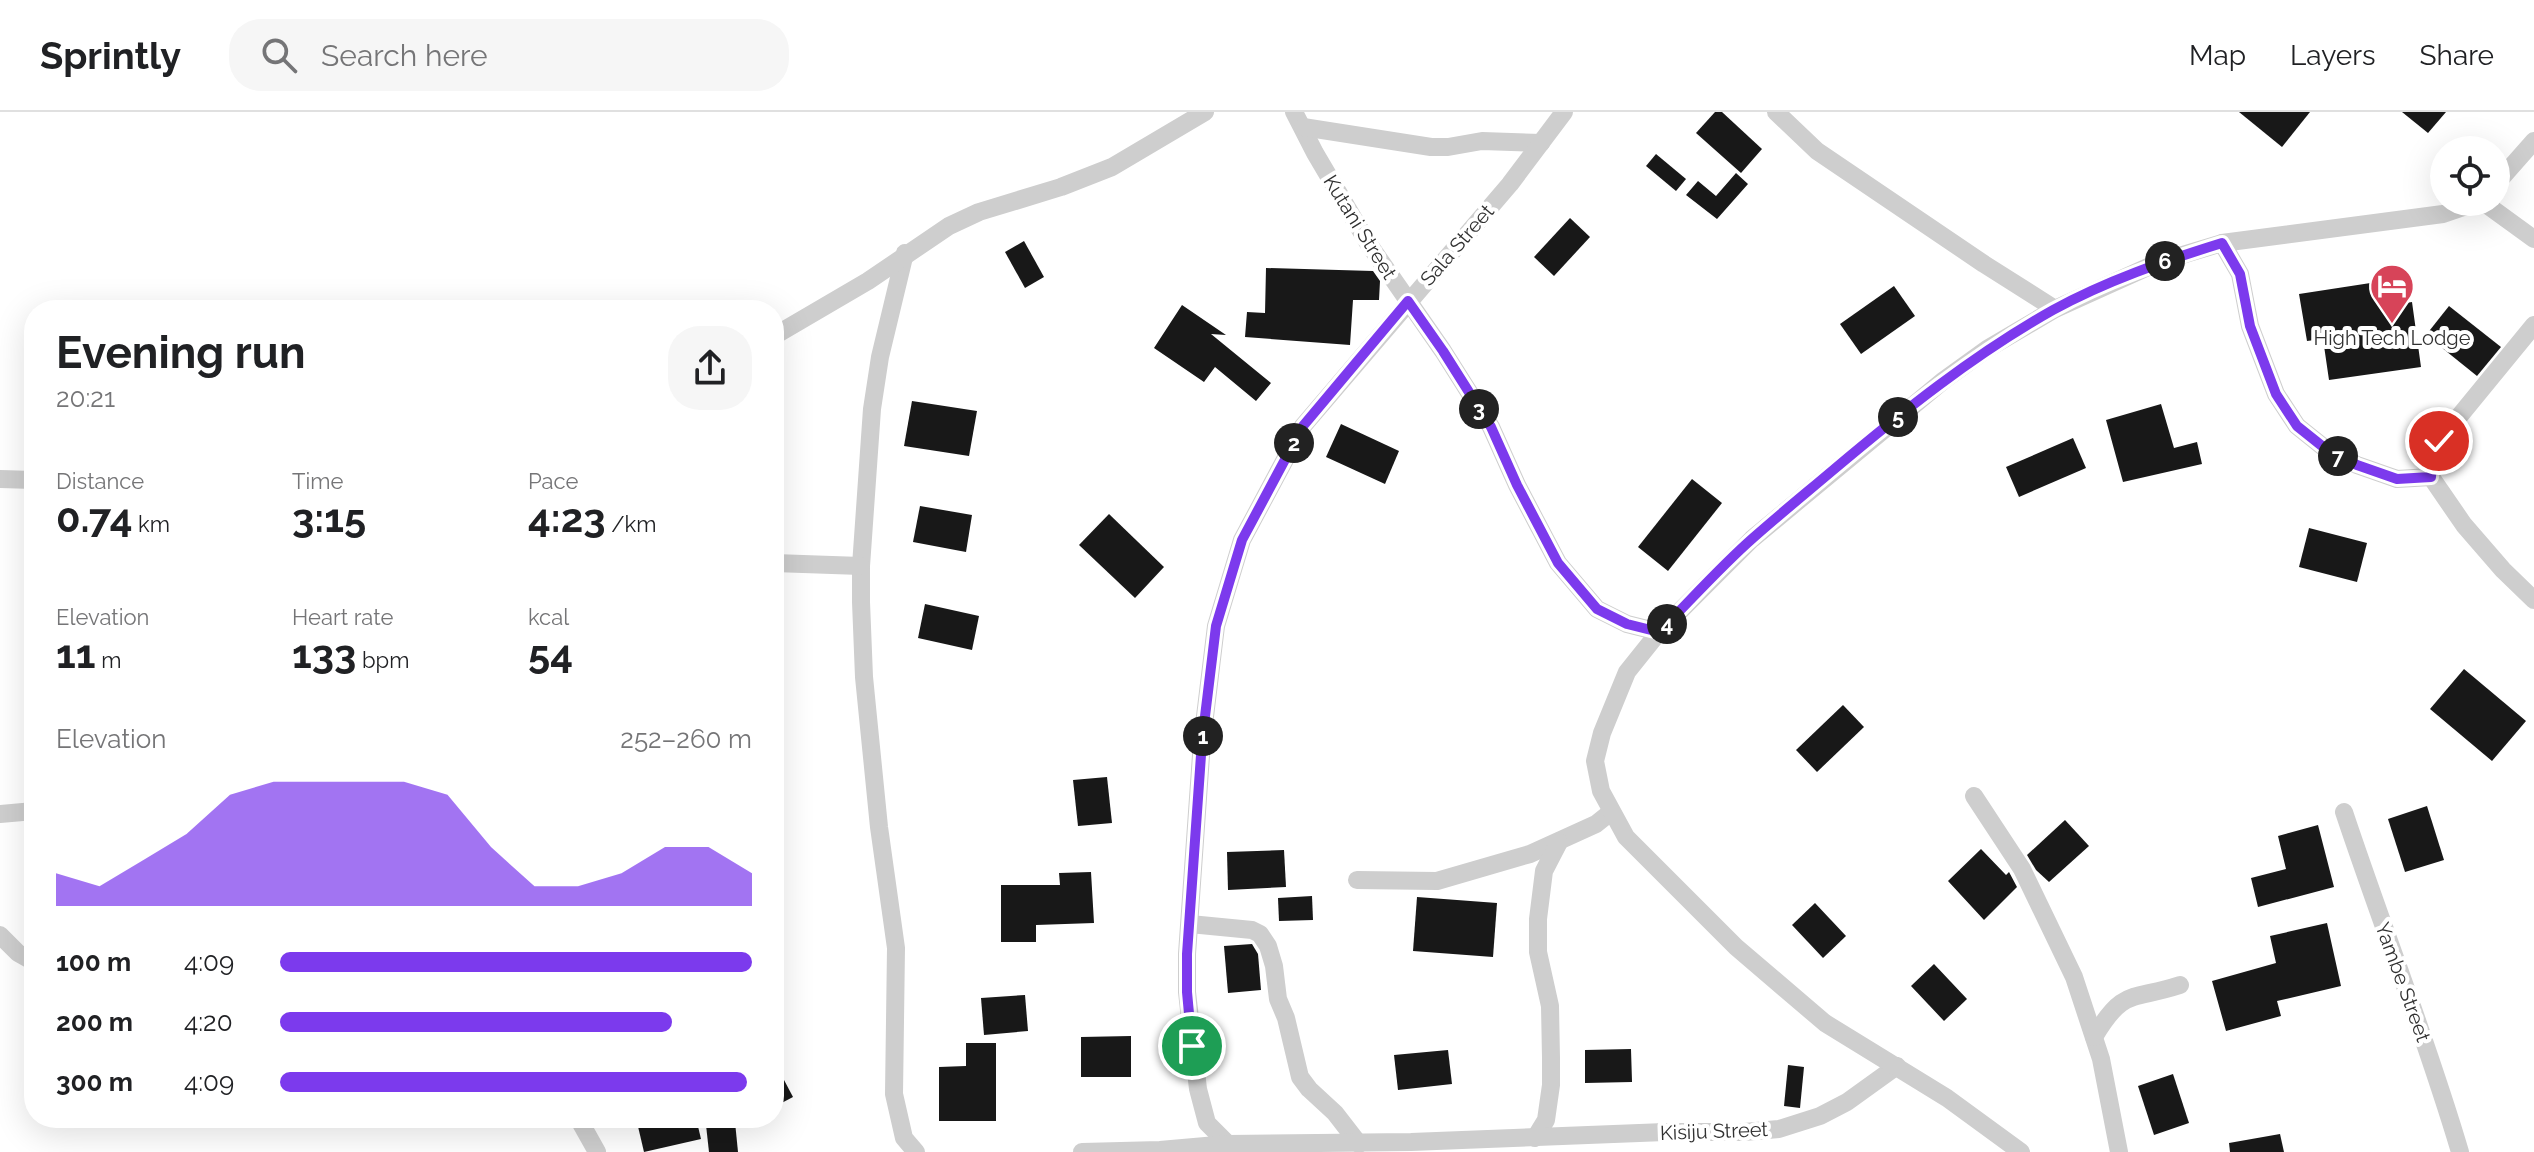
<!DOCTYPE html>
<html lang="en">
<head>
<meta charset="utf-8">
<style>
	body { margin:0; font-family:Raleway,sans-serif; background:#f6f6f6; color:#202124; height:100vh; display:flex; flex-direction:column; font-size:30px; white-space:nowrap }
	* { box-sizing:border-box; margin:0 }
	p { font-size:26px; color:#757577 }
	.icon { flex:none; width:44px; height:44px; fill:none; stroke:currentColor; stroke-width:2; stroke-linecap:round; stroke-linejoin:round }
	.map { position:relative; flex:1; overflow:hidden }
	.details { position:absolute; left:24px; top:188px; width:760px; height:828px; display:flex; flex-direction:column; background:#fff; border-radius:32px; box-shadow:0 8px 32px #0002 }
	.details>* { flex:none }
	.controls { position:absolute; left:2430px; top:24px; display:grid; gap:16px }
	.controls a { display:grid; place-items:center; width:80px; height:80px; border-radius:50%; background:#fff; box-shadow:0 8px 32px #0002; font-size:40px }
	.pin { position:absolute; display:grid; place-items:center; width:68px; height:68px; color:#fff; margin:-34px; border:4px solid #fff; border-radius:50%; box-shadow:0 2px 8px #0007 }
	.km { position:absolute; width:40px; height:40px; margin:-20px; border-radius:50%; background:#222; color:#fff; font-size:22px; line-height:40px; text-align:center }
	.round { display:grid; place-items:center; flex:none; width:84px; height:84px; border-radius:32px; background:#f6f6f6 }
	.overview { display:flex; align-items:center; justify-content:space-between; height:136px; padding:0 32px }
	h1 { font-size:44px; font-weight:700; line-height:60px }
	.metrics { display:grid; grid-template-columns:repeat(3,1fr); gap:12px; height:136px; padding:8px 32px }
	.metrics div { display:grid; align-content:center }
	.metrics b { font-size:40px; font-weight:700 }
	.metrics small { font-size:22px; font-weight:400 }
	.metrics p { font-size:22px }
	.chart { height:224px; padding:16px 32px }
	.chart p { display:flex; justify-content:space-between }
	.chart svg { width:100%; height:144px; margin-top:8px; fill:#7c3aed; opacity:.7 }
	ul { padding:0 32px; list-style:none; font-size:26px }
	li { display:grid; grid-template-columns:128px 96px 1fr; align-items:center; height:60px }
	li i { height:20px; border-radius:10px; background:#7c3aed }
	header { display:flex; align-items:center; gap:48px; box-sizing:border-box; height:112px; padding:0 40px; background:#fff; border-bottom:2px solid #e0e0e0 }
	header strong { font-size:38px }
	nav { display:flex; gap:44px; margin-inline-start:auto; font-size:28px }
	.search { width:560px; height:72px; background:#f6f6f6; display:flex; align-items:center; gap:20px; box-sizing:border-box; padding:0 28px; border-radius:32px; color:#757577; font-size:30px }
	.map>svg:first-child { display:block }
	.building { fill:#181818 }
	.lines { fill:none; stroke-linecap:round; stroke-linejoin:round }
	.minor { stroke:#cecece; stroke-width:18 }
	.route-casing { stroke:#fff; stroke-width:16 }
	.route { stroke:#7c3aed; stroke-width:10 }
	.labels { text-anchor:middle; stroke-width:8; stroke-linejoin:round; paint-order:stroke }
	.street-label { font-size:20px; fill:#313131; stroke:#fff }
	.poi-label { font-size:20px; fill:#313131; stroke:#fff }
</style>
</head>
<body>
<header>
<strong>Sprintly</strong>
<div class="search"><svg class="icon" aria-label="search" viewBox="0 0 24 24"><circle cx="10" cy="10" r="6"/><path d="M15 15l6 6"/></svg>Search here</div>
<nav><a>Map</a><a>Layers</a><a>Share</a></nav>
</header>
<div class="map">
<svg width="2534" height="1040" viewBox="0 0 2534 1040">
	<rect width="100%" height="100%" fill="#fff"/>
	<g class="building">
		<polygon points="1715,0 1722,0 1762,37 1741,61 1696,21"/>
		<polygon points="2239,0 2310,0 2282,35"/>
		<polygon points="2402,0 2446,0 2428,21"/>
		<polygon points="1656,42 1686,67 1676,79 1646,54"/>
		<polygon points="1736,61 1748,72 1717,107 1686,83 1698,69 1716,84"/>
		<polygon points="1570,106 1590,125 1554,164 1534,145"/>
		<polygon points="1024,129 1044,165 1025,176 1005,140"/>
		<polygon points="1266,156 1373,159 1380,169 1379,188 1353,188 1350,233 1245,225 1247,200 1265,201"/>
		<polygon points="2377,170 2378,176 2390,174 2393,193 2412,190 2421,255 2329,268 2323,227 2307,229 2299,182"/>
		<polygon points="1894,174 1915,204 1861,242 1840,212"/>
		<polygon points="1182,193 1226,223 1211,222 1271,271 1256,289 1215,255 1204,270 1154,236"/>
		<polygon points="2449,194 2501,235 2477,264 2426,223"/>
		<polygon points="912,289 977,299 969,344 904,334"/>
		<polygon points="2161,292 2174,336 2197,330 2202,352 2123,370 2106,308"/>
		<polygon points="1341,312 1399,339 1385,372 1326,345"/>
		<polygon points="2073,326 2086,356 2019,385 2006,355"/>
		<polygon points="1692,367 1722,391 1668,459 1638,435"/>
		<polygon points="920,394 972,403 966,440 913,430"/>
		<polygon points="1109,402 1164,455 1135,486 1079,433"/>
		<polygon points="2309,416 2367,431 2357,470 2299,455"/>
		<polygon points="925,492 979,504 972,538 918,526"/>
		<polygon points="2464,557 2526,609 2492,649 2430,597"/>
		<polygon points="1843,593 1864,615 1817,660 1796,638"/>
		<polygon points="1107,665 1112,711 1078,714 1073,668"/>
		<polygon points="2427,694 2444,748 2405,760 2388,707"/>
		<polygon points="2065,708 2089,734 2049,770 2036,758 2027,743"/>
		<polygon points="2318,713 2334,775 2258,795 2251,766 2286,757 2278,724"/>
		<polygon points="1981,737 2006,763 2009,760 2017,775 1984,808 1948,769"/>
		<polygon points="1284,738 1286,775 1228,778 1227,740"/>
		<polygon points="1091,760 1094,811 1036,813 1036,830 1001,830 1001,773 1060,773 1059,761"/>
		<polygon points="1312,784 1313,808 1279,809 1278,786"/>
		<polygon points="1417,785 1497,791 1493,845 1413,839"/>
		<polygon points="1815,791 1846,824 1823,846 1792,813"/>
		<polygon points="2327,811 2341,874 2277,889 2281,904 2226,919 2212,869 2276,851 2270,824"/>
		<polygon points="1252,832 1258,842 1261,878 1228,881 1224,834"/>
		<polygon points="1934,852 1967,887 1944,909 1911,874"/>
		<polygon points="1025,883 1028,919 984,923 981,886"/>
		<polygon points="1131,924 1131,965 1081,965 1081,925"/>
		<polygon points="966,931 996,931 996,1009 939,1009 939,955 966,954"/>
		<polygon points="1631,937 1632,970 1585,971 1585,938"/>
		<polygon points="1448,938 1452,972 1398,978 1394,943"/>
		<polygon points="774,949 793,985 774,995"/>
		<polygon points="1788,953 1804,955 1800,996 1784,994"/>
		<polygon points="2173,962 2189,1011 2154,1023 2138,974"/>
		<polygon points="636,1006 696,1006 701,1027 644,1040"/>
		<polygon points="735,1010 738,1040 709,1040 706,1013"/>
		<polygon points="2280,1022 2284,1040 2230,1040 2229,1031"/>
	</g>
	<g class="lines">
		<g class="minor">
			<polyline points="1294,0 1315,41 1368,131 1443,239 1491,315 1517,373 1558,451 1597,497 1627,512 1659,520"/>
			<polyline points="1776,0 1817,39 1984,152 2055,197"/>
			<polyline points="1303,15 1431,35 1448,35 1482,29 1541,31"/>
			<polyline points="2496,72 2534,29"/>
			<polyline points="2483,90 2534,127"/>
			<polyline points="2222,131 2240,162 2250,214 2276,282 2297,314 2327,338 2357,353 2397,367 2431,365"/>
			<polyline points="905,141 880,245 872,297 861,454 861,490 864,565 879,715 896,836 894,982 904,1026 916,1040"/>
			<polyline points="2534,213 2439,329 2432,350 2431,365 2464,413 2503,458 2534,488"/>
			<polyline points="774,224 868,169 949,114 979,100 1061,75 1112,55 1205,0"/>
			<polyline points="0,367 34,368"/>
			<polyline points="774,451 861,454"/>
			<polyline points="1974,684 2022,757 2074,865 2101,947 2119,1040"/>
			<path d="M2344,700C2382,814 2426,925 2460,1040"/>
			<polyline points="0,702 34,699"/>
			<polyline points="1357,768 1437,769 1530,742 1596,712 1611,700"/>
			<polyline points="1190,812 1252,818 1260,822 1268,834 1274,854 1278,887 1286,906 1300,965 1309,977 1335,1001 1359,1032"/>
			<polyline points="0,823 18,841 34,850"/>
			<path d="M2094,925C2124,875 2131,889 2180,873"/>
			<polyline points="578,1006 597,1040"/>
			<polyline points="1535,1026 1546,1008 1551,973 1551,946 1550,894 1538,840 1538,807 1544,759 1559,730"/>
			<polyline points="1228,1032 1207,1011 1198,977 1187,880 1187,842 1202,629 1216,514 1242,428 1303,314 1510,72 1564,0"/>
			<polyline points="1082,1040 1160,1038 1228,1032 1411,1030 1665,1020 1744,1020 1779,1017 1820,1004 1847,990 1897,954"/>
			<polyline points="2021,1040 1947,986 1825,911 1736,835 1626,725 1601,679 1595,649 1602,621 1627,560 1659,520 1752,427 1944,268 1987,237 2055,197 2159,150 2222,131 2443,102 2478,90"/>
		</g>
	</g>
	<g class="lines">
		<g class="route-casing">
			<path id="route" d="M1192,934L1187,880V842L1202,629L1216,514L1242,428L1303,314L1408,189L1443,239L1491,315L1517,373L1558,451L1597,497L1627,512L1659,520C1690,489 1720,455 1753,426C1779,403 1806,381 1832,359C1902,300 1973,243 2053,198C2106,169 2164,149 2222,131L2240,162L2250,214L2276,282L2297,314L2327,338L2357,353L2397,367L2431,365L2432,350L2439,329"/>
		</g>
		<use href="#route" class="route"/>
	</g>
	<defs>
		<g id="hotel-pin" transform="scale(2.3)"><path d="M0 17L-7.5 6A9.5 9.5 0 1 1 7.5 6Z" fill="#d74459" stroke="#fff"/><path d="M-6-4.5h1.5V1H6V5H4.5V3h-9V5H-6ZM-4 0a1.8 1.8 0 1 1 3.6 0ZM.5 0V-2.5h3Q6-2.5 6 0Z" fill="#fff"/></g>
	</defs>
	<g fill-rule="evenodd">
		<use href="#hotel-pin" x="2392" y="174"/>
	</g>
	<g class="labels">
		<g class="street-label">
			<text transform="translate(1360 115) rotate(58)" y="7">Kutani Street</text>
			<text transform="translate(1457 133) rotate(-49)" y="7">Sala Street</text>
			<text transform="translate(2403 870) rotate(70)" y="7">Yambe Street</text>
			<text transform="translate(1714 1019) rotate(-2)" y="7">Kisiju Street</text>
		</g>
		<g class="poi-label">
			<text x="2392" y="233">High Tech Lodge</text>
		</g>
	</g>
</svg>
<div class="controls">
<a><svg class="icon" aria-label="locate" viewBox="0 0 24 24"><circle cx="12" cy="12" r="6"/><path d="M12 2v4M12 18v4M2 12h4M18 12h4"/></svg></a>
</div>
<div class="pin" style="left:1192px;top:934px;background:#1e9e55"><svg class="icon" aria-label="arrive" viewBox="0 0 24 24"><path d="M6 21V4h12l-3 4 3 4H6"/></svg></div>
<div class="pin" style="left:2439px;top:329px;background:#d93025"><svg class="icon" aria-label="check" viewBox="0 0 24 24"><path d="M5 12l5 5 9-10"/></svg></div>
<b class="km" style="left:1203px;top:624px">1</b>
<b class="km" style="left:1294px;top:331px">2</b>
<b class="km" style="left:1479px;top:297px">3</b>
<b class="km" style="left:1667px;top:512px">4</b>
<b class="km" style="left:1898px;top:305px">5</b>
<b class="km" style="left:2165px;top:149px">6</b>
<b class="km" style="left:2338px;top:344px">7</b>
<section class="details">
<div class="overview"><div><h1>Evening run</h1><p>20:21</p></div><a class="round"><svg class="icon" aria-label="share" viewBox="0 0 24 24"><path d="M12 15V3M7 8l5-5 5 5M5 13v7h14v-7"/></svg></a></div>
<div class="metrics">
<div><p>Distance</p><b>0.74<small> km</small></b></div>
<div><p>Time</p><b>3:15</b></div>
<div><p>Pace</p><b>4:23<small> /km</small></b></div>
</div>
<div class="metrics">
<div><p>Elevation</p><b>11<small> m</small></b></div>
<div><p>Heart rate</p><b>133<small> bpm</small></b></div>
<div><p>kcal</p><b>54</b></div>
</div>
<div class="chart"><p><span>Elevation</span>252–260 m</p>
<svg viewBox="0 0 160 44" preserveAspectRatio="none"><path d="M0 44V34L10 38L20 30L30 22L40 10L50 6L60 6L70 6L80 6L90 10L100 26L110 38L120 38L130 34L140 26L150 26L160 34V44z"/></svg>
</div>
<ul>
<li><b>100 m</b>4:09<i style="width:100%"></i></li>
<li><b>200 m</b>4:20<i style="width:83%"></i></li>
<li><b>300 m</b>4:09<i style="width:99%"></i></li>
</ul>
</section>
</div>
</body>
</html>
